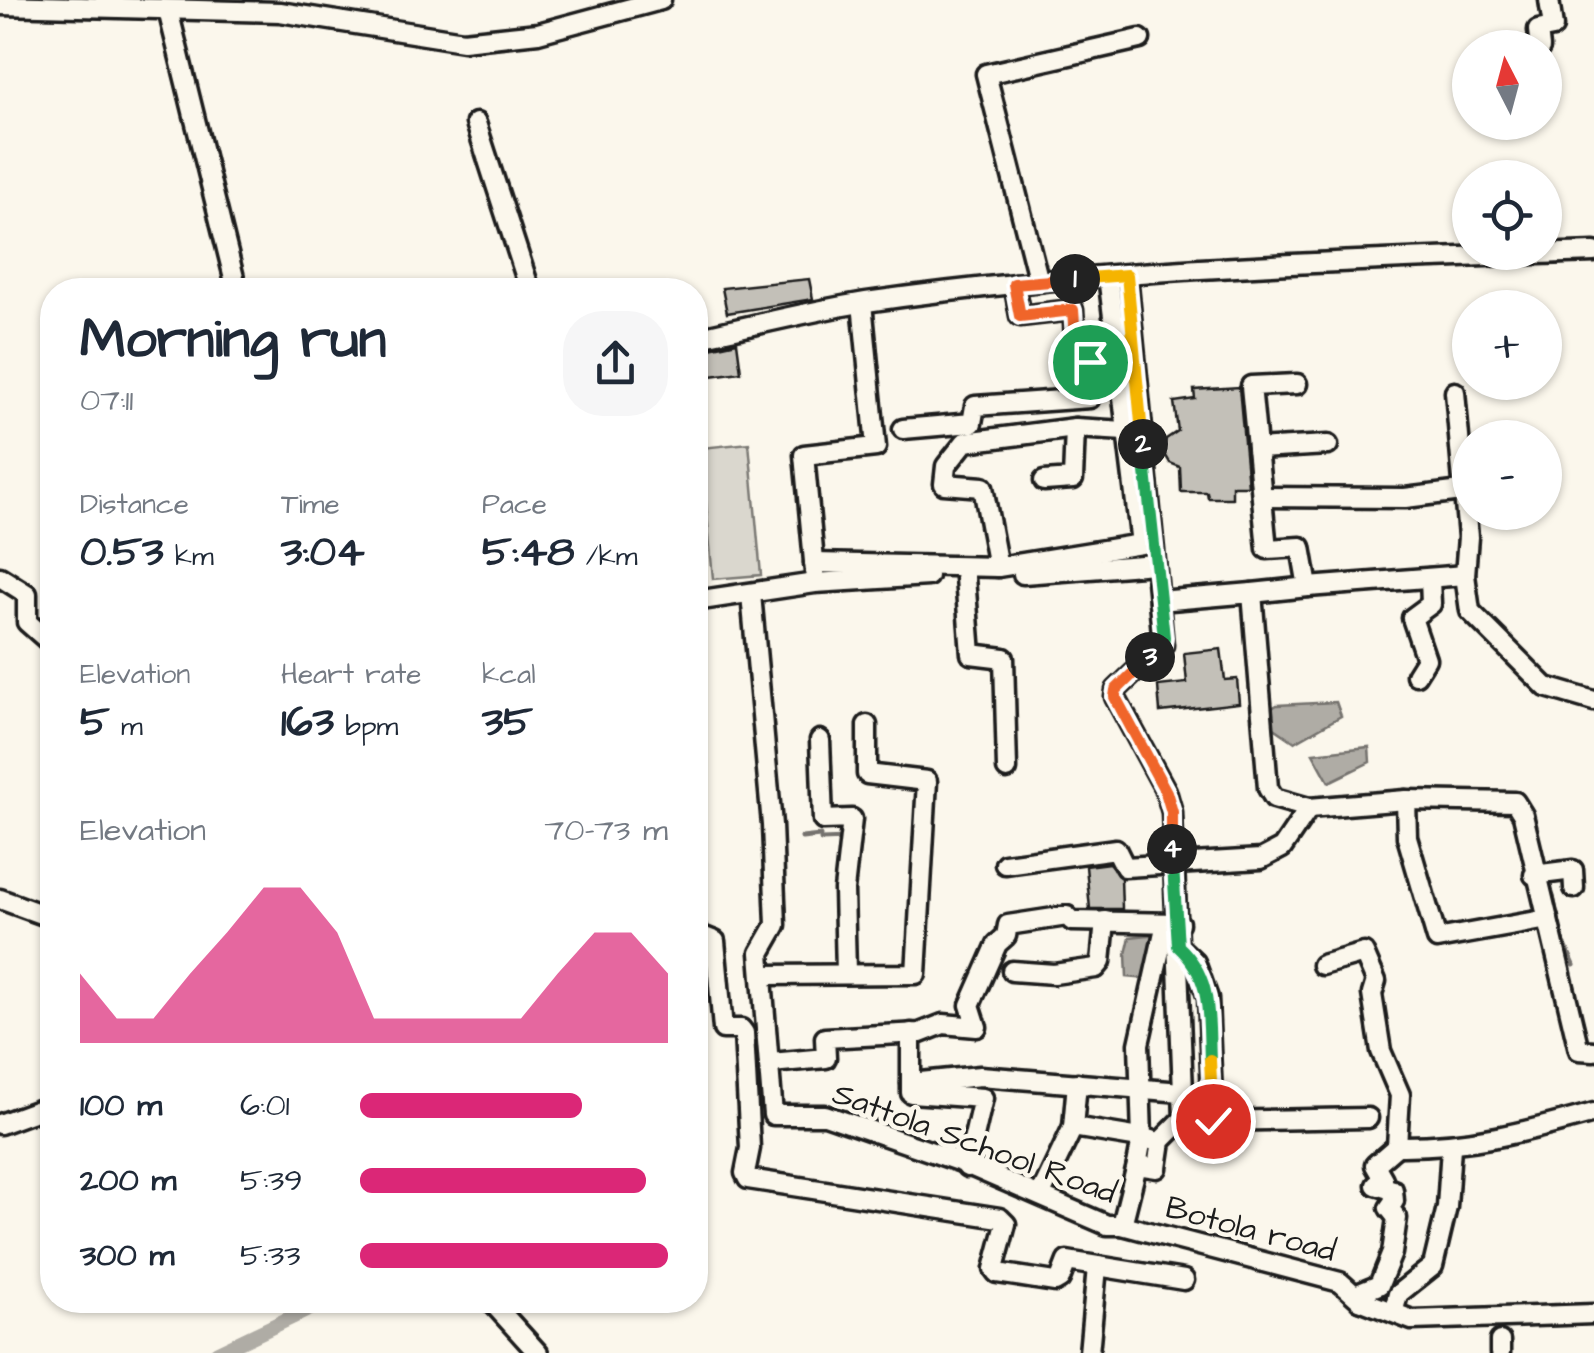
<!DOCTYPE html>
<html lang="en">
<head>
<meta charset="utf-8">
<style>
	body { margin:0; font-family:"Architects Daughter",sans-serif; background:#f6f6f7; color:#1f2937; height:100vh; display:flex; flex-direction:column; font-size:38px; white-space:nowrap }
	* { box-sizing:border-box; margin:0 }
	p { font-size:32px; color:#747a83 }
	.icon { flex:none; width:55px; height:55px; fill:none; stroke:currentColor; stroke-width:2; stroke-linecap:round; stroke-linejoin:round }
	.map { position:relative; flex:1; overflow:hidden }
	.panel { position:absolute; left:40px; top:278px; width:668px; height:1035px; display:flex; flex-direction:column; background:#fff; border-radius:40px; box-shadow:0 2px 8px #0004 }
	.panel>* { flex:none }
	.needle { width:65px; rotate:354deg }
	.tools { position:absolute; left:1452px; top:30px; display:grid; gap:20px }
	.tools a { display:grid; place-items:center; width:110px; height:110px; border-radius:50%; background:#fff; box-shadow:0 2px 8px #0004; font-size:50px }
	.pin { position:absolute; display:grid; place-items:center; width:85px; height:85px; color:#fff; margin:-42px; border:5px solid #fff; border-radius:50%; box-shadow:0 2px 10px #0007 }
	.km { position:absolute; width:50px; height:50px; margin:-25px; border-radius:50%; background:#222; color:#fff; font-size:28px; line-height:50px; text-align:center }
	.round { display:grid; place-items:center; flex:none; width:105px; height:105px; border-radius:40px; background:#f6f6f7 }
	.head { display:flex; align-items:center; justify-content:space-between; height:170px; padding:0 40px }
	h1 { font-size:55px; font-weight:700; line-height:75px }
	.metrics { display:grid; grid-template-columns:repeat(3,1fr); gap:15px; height:170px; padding:10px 40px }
	.metrics div { display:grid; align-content:center }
	.metrics b { font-size:42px; font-weight:700 }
	.metrics small { font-size:28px; font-weight:400 }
	.metrics p { font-size:28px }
	.chart { height:280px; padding:20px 40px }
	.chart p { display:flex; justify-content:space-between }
	.chart svg { width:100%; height:180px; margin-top:10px; fill:#db2777; opacity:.7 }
	ul { padding:0 40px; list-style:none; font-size:32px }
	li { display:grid; grid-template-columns:160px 120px 1fr; align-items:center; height:75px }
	li i { height:25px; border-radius:12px; background:#db2777 }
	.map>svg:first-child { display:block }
	.green { fill:#dad7ce; stroke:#7b7a75; stroke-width:2.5 }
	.water { fill:#afaca5; stroke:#74726e; stroke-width:2.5 }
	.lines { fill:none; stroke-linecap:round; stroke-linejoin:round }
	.stream { stroke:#74726e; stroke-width:5 }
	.canal { stroke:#afaca5; stroke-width:15 }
	.building { fill:#c3c0b8; stroke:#1c1c1c; stroke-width:2.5 }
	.street-casing { stroke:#1c1c1c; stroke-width:25 }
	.street { stroke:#fbf7ec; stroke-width:18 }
	.split-1-casing { stroke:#fff; stroke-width:20 }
	.split-2-casing { stroke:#fff; stroke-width:20 }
	.split-3-casing { stroke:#fff; stroke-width:20 }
	.split-4-casing { stroke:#fff; stroke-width:20 }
	.split-5-casing { stroke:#fff; stroke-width:20 }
	.split-6-casing { stroke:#fff; stroke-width:20 }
	.split-1 { stroke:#f0652b; stroke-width:12 }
	.split-2 { stroke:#f5b400; stroke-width:12 }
	.split-3 { stroke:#22a559; stroke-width:12 }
	.split-4 { stroke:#f0652b; stroke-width:12 }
	.split-5 { stroke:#22a559; stroke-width:12 }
	.split-6 { stroke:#f5b400; stroke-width:12 }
	.labels { text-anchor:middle; stroke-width:9; stroke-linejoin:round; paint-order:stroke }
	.street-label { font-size:32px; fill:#1c1c1c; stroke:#fbf7ec }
</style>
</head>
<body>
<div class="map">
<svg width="1594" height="1353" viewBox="0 0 1594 1353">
	<rect width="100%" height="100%" fill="#fbf7ec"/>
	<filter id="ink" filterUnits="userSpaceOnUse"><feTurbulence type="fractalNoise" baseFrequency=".01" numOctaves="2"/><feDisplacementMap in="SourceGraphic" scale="20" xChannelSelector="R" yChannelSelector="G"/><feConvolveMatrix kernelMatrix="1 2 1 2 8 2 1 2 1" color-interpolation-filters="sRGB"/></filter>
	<g filter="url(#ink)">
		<polygon class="green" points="749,443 761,575 713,579 701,448"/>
		<g class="water">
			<polygon points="1336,702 1341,716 1295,742 1267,723 1267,711 1277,705"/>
			<polygon points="1369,747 1370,762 1329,782 1313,753"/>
			<polygon points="1167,933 1147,979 1127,977 1126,954 1130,937"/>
		</g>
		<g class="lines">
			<g class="stream">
				<polyline points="802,838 820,836"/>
				<polyline points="821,840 848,839"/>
				<polyline points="1553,896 1561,936 1574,965"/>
			</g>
			<polyline class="canal" points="217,1353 328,1300"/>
		</g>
		<g class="building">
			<polygon points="809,279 813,299 727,313 722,288"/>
			<polygon points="737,342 741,372 703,377 700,350"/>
			<polygon points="1239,387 1248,486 1232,486 1232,498 1208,498 1207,492 1181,492 1180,467 1170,463 1163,451 1166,439 1178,431 1174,402 1195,399 1194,390"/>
			<polygon points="1221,649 1225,680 1237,679 1239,703 1160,712 1158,686 1187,683 1184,653"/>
			<polygon points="1109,863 1121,878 1122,909 1090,909 1086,866"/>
		</g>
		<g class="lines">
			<g class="street-casing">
				<g id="street">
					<polyline points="0,5 280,12 463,41 538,33 661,0"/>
					<polyline points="168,10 237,290"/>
					<polyline points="1540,48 1538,30 1553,27 1549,0"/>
					<polyline points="1545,78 1545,96"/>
					<polyline points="476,123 530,290"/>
					<polyline points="1127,275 1159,601 1252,593 1268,788 1274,798 1309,808"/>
					<polyline points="1039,282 986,74 1140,39"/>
					<polyline points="1014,284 1020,316 1073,310 1077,366 1086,366"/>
					<path d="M695,338C752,326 809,311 866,302C1107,267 1351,261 1594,252"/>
					<polyline points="1455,392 1468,537 1465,575 1470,611 1546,687 1594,701"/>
					<path d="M903,429L972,423L975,406L1090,398L1087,362C1105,359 1107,349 1105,332"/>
					<polyline points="1257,449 1328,445"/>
					<polyline points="1044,481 1073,479 1075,428"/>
					<polyline points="1262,497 1405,498 1462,491"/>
					<polyline points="814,563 998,567 1141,544 1108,276"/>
					<polyline points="998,567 983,487 944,484 946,466 965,442 1075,428 1125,431"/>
					<polyline points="815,572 804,455 876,447 862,303"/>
					<polyline points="1023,574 1155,564"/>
					<polyline points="0,577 27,594 27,622 52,644"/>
					<polyline points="965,578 971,654 1004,658 1007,769"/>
					<polyline points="1308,587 1465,575"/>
					<polyline points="1252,593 1308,587 1301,547 1267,549 1251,386 1297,384"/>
					<polyline points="751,594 772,825 776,925 760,953 773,1115 825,1115 961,1162 1107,1225 1122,1225 1137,1165 1157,1168 1161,1141 1184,1118 1172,812 1166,791 1115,697 1116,690 1163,645 1159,601"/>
					<polyline points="695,601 815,583 928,576"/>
					<polyline points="1416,675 1426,659 1412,618 1431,604 1430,578"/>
					<polyline points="820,740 823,820 852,819 844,890 846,973"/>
					<polyline points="1406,800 1407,837 1437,939 1548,919"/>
					<polyline points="1005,864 1116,849 1125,867 1261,859 1282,848 1309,808 1406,800 1515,802 1523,815 1579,1050 1594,1051"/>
					<polyline points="1534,875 1573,870 1574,888"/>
					<polyline points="0,899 52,918"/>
					<polyline points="695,933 715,941 723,1029 741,1029 744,1033 750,1148 745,1173 748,1179 1000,1218 1006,1224 994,1269 997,1273 1055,1282 1060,1279 1067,1261 1184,1280"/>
					<polyline points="1177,945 1195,962 1208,998 1213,1121 1368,1118"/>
					<path d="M1322,965L1364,953L1376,981L1372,994L1381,1051L1400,1095L1397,1146C1468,1147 1526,1132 1594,1113"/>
					<polyline points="1012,971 1054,974 1096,968 1101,962 1105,921"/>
					<polyline points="763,975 916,974 927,781 867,774 867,725"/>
					<polyline points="911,1033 911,1093 983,1098 967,1167"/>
					<polyline points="771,1063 826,1058 825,1038 920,1033 943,1024 977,1027 970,1005 997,944 1006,936 1008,925 1067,916 1072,921 1179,923"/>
					<polyline points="911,1083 980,1076 1182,1092"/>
					<polyline points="0,1124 52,1105"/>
					<polyline points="1073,1127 1077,1083"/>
					<polyline points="1137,1165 1142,1138 1139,1044 1166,923"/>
					<polyline points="1041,1194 1073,1127 1152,1140"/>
					<polyline points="1122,1225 1340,1282 1360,1300 1412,1320 1594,1314"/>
					<polyline points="490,1300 538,1353"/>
					<polyline points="1360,1300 1362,1292 1379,1285 1392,1253 1397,1218 1389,1208 1394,1201 1393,1190 1376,1185 1383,1179 1375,1165 1397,1146"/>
					<polyline points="1394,1310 1398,1294 1433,1266 1447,1207 1451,1147"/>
					<polyline points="1089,1353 1097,1267"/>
					<polyline points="1500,1353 1500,1341"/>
				</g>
			</g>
			<use href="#street" class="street"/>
		</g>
	</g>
	<g class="lines" filter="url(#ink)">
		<g class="split-1-casing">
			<polyline id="split-1" points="1075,279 1014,284 1020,316 1073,310 1077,366 1090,362"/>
		</g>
		<g class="split-2-casing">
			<polyline id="split-2" points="1075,279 1127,275 1143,444"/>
		</g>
		<g class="split-3-casing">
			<polyline id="split-3" points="1143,444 1164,637 1163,645 1150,657"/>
		</g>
		<g class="split-4-casing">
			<polyline id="split-4" points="1150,657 1116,690 1115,697 1166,792 1172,812 1172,849"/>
		</g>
		<g class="split-5-casing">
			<path id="split-5" d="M1172,849L1178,946C1213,978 1208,1015 1210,1060"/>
		</g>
		<g class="split-6-casing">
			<polyline id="split-6" points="1210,1060 1213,1121"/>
		</g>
		<use href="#split-1" class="split-1"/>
		<use href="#split-2" class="split-2"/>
		<use href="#split-3" class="split-3"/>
		<use href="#split-4" class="split-4"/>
		<use href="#split-5" class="split-5"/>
		<use href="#split-6" class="split-6"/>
	</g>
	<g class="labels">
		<g class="street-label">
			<text transform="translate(975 1142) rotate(20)" y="11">Sattola School Road</text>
			<text transform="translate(1251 1228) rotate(15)" y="11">Botola road</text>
		</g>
	</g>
</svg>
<div class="tools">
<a><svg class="needle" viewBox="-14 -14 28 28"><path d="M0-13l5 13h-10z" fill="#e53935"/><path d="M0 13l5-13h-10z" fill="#747a83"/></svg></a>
<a><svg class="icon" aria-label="locate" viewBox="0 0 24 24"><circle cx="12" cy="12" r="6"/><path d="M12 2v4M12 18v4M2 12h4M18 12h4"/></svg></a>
<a>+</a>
<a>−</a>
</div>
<div class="pin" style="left:1090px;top:362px;background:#1e9e55"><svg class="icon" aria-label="arrive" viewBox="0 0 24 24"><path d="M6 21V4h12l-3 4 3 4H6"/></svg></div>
<div class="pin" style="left:1213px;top:1121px;background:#d93025"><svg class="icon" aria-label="check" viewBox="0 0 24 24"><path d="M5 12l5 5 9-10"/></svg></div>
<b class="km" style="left:1075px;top:279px">1</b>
<b class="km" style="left:1143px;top:444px">2</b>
<b class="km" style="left:1150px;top:657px">3</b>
<b class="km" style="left:1172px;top:849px">4</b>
<section class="panel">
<div class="head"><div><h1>Morning run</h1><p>07:11</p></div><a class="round"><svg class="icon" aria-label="share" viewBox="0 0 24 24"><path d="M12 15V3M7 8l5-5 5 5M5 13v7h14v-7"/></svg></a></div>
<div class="metrics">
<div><p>Distance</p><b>0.53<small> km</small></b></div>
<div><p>Time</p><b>3:04</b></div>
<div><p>Pace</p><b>5:48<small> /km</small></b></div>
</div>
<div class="metrics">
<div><p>Elevation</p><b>5<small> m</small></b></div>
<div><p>Heart rate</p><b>163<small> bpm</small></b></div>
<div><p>kcal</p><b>35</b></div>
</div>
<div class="chart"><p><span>Elevation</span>70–73 m</p>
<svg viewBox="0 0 160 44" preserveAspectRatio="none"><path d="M0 44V27L10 38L20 38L30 27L40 17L50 6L60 6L70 17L80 38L90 38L100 38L110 38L120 38L130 27L140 17L150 17L160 27V44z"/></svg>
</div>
<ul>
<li><b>100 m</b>6:01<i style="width:72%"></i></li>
<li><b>200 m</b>5:39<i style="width:93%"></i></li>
<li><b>300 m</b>5:33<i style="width:100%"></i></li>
</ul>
</section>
</div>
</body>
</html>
